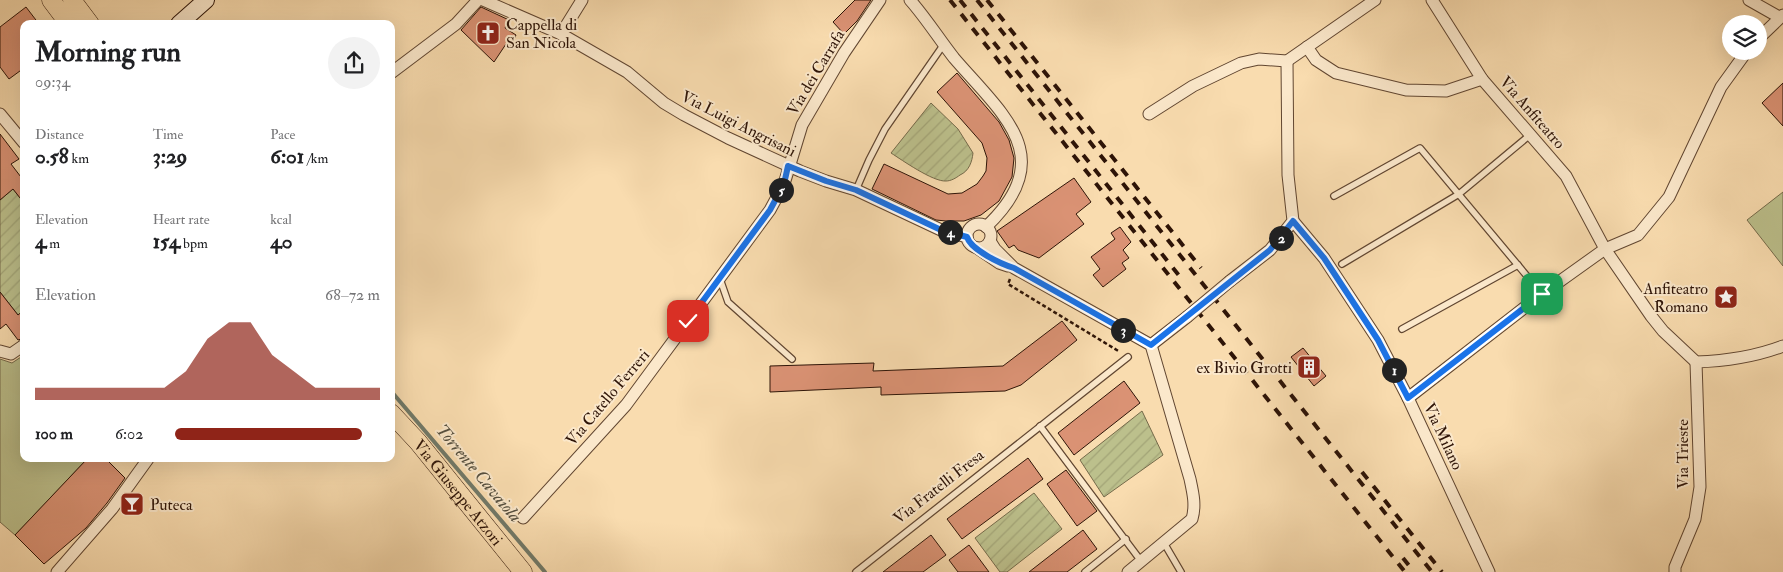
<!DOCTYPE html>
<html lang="en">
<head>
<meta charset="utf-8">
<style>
	body { margin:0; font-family:"IM FELL Double Pica",serif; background:#f2f2f2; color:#202124; height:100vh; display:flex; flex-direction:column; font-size:19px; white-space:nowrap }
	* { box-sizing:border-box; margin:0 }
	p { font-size:16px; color:#757577 }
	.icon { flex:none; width:28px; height:28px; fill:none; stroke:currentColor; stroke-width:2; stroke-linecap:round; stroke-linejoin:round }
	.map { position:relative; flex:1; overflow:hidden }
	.panel { position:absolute; left:20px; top:20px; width:375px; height:442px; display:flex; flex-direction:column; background:#fff; border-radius:10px; box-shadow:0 5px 20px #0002 }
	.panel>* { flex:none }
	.fabs { position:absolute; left:1722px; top:15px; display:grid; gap:10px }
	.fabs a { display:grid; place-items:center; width:45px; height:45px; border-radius:50%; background:#fff; box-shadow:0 5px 20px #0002; font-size:25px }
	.pin { position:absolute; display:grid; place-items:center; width:42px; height:42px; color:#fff; margin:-21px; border-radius:10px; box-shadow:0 2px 8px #0006 }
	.km { position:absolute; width:25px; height:25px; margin:-12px; border-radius:50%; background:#222; color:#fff; font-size:14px; line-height:25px; text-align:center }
	.round { display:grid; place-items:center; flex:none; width:52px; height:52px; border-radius:26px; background:#f2f2f2 }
	.overview { display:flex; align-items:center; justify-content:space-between; height:85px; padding:0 15px }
	h1 { font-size:28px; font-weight:700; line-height:38px }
	.metrics { display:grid; grid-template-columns:repeat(3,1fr); gap:8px; height:85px; padding:5px 15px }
	.metrics div { display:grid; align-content:center }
	.metrics b { font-size:21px; font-weight:700 }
	.metrics small { font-size:14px; font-weight:400 }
	.metrics p { font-size:14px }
	.chart { height:140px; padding:10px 15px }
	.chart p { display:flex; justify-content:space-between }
	.chart svg { width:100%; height:90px; margin-top:5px; fill:#8f2418; opacity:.7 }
	ul { padding:0 15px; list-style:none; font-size:16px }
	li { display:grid; grid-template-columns:80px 60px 1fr; align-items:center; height:38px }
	li i { height:12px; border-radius:6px; background:#8f2418 }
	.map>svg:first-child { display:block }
	.park { fill:#bcc08c; stroke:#756a4a }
	.garden { fill:url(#garden-furrows); stroke:#756a4a }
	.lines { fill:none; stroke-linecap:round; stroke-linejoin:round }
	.stream { stroke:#717968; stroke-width:4 }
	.building { fill:#da9274; stroke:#2e1407 }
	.lane-casing { stroke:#614631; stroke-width:8 }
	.street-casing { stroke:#614631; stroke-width:13 }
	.secondary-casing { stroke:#2e1407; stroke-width:18 }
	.primary-casing { stroke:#2e1407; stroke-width:19 }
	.path { stroke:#2e1407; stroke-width:2.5; stroke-dasharray:4 2.5; stroke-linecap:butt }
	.lane { stroke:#fbe8cb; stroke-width:5.5 }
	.street { stroke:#fbe8cb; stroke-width:11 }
	.secondary { stroke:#fbe8cb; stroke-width:16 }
	.primary { stroke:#f9dcaf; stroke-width:18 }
	.rail { stroke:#2e1407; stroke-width:4; stroke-dasharray:9 9; stroke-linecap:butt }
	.street-bridge-casing { stroke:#614631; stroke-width:13; stroke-linecap:butt }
	.street-bridge { stroke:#fbe8cb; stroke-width:11 }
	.route-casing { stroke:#fff; stroke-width:10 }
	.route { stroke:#1a73e8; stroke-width:6 }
	.labels { text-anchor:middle; stroke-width:4; stroke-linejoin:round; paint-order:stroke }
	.poi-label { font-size:16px; fill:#2e1407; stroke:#fbe8cb; text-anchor:start }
	.street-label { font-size:16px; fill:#2e1407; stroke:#fbe8cb }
	.water-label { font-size:18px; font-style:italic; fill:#554f3f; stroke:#fbe8cb }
</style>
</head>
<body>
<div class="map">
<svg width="1783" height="572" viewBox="0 0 1783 572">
	<defs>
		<pattern id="garden-furrows" width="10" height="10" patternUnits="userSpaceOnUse" patternTransform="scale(1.25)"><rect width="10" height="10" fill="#bcc08c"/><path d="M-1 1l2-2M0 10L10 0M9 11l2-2" fill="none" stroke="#a2a477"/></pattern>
	</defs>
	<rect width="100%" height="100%" fill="#f9dcaf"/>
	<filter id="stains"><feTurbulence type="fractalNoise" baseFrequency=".004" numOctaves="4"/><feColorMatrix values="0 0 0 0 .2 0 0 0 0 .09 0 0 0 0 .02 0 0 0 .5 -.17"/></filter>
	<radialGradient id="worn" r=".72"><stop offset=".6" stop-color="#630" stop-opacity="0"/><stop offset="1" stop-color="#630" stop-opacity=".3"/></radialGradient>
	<g class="park">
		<polygon points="1783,192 1783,266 1747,220"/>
		<polygon points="24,355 24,459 87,459 15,535 0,522 0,359 12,363"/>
	</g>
	<g class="garden">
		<path d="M931,103L958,129L973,153C972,162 969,171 960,175C956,178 951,181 946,181C933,182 902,160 891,153Z"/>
		<polygon points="13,189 24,203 24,310 18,315 0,292 0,200"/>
		<polygon points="1142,411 1163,455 1104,497 1080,460"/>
		<polygon points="1034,493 1062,529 1007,572 1000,572 975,538"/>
	</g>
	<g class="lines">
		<polyline class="stream" points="391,391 545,572"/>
	</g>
	<g class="building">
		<polygon points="855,0 871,0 857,21 844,34 833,22"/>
		<polygon points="26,7 39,24 24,24 24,68 9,79 0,67 0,27"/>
		<polygon points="481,7 509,20 505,28 516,35 511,46 506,44 494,62 461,30"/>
		<polygon points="957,73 999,122 1009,140 1014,158 1012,177 999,201 981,215 964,221 946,221 936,220 872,189 884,164 948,194 962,193 977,184 983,176 986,171 987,158 982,143 937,92"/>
		<polygon points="1783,83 1783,126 1762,103"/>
		<polygon points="0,134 19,159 11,164 24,181 24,203 13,189 0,200"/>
		<polygon points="1074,178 1091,202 1076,214 1084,224 1039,258 1018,250 1014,245 1009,248 997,231"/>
		<polygon points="1120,227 1131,242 1123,250 1129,258 1122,263 1126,269 1103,287 1093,275 1100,269 1091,257 1115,239 1111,233"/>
		<polygon points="0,292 18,315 24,310 24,338 18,340 6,324 0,329"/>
		<polygon points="1062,321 1077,340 1021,385 1005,391 881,395 881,387 770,392 770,366 874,363 873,371 1003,366"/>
		<polygon points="1303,348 1326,376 1314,386 1291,357"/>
		<polygon points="1124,381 1140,403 1074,455 1058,433"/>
		<polygon points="1028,458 1043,479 962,539 947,519"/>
		<polygon points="87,459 106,459 125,478 107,503 86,528 44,564 15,535"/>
		<polygon points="1066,470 1097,511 1077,526 1047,484"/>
		<polygon points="1083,530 1097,549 1067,572 1029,572"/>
		<polygon points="931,535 946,555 923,572 883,572"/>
		<polygon points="969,545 989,572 958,572 949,560"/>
	</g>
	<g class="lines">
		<g class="lane-casing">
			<g id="lane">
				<polyline points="856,190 869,160 885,129 944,44"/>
				<polyline points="1334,196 1420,148 1542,294"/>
				<polyline points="1342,264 1459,194 1530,135"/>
				<polyline points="720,279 728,302 792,359"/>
				<polyline points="1402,329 1518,265"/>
				<polyline points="1040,426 1141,561"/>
				<polyline points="1164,543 1181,572"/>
				<polyline points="856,572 1128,357"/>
				<polyline points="1085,572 1126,539"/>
			</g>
		</g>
		<g class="street-casing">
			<g id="street">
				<polyline points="483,0 561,34 627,72 664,103 684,115 728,138 800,171 826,181 856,190 941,230 967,237"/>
				<path d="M910,0C926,18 939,39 954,58C1003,115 1060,157 986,227"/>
				<path d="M1432,0L1482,79L1566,176L1605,249L1651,316L1663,331L1696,362C1724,361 1757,356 1783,346"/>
				<polyline points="1749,0 1779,17"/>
				<polyline points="561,34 582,0"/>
				<polyline points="1759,38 1783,15"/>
				<polyline points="1307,47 1316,60 1336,73 1406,90 1446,91 1482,79"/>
				<polyline points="391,73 456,24 478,0"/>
				<polyline points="0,114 24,143"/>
				<polyline points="1149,114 1193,86 1241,63 1259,59 1287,61 1375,0"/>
				<polyline points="1293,221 1324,258 1378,340 1408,398 1489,572"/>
				<circle cx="979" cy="236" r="12"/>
				<path d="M990,241L995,249L1014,268L1151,345L1190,479C1193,493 1196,505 1192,519L1128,572"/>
				<polyline points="977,248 999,263 1008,266"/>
				<polyline points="1230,281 1270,250 1293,221 1288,175 1287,61"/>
				<polyline points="1151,345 1187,317"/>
				<polyline points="0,351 11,354 24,345"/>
				<polyline points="1408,398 1542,294 1605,249 1638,235 1669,197 1721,87 1747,51"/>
				<polyline points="523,518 626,405 770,210 784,184 802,125 844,53 880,0"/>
				<polyline points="57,572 112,509 148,459"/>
				<polyline points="1675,572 1675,567 1695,519 1700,487 1696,362"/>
			</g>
		</g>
		<g class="secondary-casing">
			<polyline id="secondary" points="179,24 206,0"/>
		</g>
		<g class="primary-casing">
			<g id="primary">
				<polyline points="51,0 69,24"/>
				<polyline points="72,0 90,24"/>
				<path id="s1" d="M391,413L418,442L523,572"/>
			</g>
		</g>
		<polyline class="path" points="1010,279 1008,284 1120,352"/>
		<use href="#lane" class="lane"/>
		<use href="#street" class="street"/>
		<use href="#secondary" class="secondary"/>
		<use href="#primary" class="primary"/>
		<g class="rail">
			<polyline points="950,0 1405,572"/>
			<polyline points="960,0 1181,278"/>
			<polyline points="977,0 1432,572"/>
			<polyline points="987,0 1201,268"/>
			<polyline points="1362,472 1442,572"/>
			<polyline points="1403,558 1414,572"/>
		</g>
		<g class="street-bridge-casing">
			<polyline id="street-bridge" points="1187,317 1230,281"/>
		</g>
		<use href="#street-bridge" class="street-bridge"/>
	</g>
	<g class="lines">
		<g class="route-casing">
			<path id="route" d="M688,321L770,210L784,184L788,166L826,181L856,190L941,230L967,237C971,250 1001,264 1014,268L1151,345L1270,250L1293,221L1324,258L1378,340L1408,398L1542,294"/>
		</g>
		<use href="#route" class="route"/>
	</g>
	<defs>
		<g id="church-square" transform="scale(1.25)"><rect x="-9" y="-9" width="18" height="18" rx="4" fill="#8f2418" stroke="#fbe8cb"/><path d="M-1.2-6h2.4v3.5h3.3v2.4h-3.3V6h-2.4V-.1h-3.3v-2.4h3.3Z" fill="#fff"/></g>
		<g id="sight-square" transform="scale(1.25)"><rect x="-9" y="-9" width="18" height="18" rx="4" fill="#8f2418" stroke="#fbe8cb"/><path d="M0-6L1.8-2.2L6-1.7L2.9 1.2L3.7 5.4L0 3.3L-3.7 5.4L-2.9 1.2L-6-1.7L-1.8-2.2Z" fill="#fff"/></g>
		<g id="building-square" transform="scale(1.25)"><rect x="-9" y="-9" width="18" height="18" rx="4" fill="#8f2418" stroke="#fbe8cb"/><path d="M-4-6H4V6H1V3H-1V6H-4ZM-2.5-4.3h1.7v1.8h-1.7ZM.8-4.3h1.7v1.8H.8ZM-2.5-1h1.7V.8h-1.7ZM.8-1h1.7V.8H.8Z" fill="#fff"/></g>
		<g id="bar-square" transform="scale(1.25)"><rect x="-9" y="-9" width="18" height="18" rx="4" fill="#8f2418" stroke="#fbe8cb"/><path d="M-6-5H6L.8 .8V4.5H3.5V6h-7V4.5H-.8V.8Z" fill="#fff"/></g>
	</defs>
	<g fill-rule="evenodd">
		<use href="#church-square" x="488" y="33"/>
		<use href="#sight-square" x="1726" y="297"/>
		<use href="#building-square" x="1309" y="367"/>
		<use href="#bar-square" x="132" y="504"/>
	</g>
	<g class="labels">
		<g class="poi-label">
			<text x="506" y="30">Cappella di<tspan x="506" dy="18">San Nicola</tspan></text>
			<text x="1708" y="294" text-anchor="end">Anfiteatro<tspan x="1708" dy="18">Romano</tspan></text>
			<text x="1292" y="373" text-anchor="end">ex Bivio Grotti</text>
			<text x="150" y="510">Puteca</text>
		</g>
		<g class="street-label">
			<text transform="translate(815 72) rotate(-59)" y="6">Via dei Carrafa</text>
			<text transform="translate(1533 112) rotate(49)" y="6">Via Anfiteatro</text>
			<text transform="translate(739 123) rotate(27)" y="6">Via Luigi Angrisani</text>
			<text transform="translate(607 397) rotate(-50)" y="6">Via Catello Ferreri</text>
			<text transform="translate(1444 436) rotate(65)" y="6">Via Milano</text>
			<text transform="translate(1682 454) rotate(-90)" y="6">Via Trieste</text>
			<text transform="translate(938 486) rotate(-38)" y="6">Via Fratelli Fresa</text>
			<text dy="6" stroke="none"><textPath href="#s1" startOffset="104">Via Giuseppe Atzori</textPath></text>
		</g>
		<g class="water-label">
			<text transform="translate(479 473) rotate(50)" y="6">Torrente Cavaiola</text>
		</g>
	</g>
	<rect width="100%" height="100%" filter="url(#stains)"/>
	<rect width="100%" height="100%" fill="url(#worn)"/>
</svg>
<div class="fabs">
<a><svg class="icon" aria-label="layers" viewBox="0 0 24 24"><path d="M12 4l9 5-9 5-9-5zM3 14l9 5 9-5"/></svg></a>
</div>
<div class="pin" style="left:1542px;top:294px;background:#1e9e55"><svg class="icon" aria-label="arrive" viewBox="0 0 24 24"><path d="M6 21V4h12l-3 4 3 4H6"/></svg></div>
<div class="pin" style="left:688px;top:321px;background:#d93025"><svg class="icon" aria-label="check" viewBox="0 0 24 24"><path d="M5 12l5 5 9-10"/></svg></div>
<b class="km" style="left:1394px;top:370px">1</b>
<b class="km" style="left:1281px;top:238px">2</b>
<b class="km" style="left:1123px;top:330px">3</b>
<b class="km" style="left:950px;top:232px">4</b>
<b class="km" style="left:781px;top:190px">5</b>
<section class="panel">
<div class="overview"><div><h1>Morning run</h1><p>09:34</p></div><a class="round"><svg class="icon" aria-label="share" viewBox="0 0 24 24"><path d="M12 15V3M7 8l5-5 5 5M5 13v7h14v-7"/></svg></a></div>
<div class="metrics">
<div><p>Distance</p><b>0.58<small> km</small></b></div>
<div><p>Time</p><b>3:29</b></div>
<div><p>Pace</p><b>6:01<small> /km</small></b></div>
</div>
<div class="metrics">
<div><p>Elevation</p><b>4<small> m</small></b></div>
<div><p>Heart rate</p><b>154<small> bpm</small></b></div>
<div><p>kcal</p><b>40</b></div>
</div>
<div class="chart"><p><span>Elevation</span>68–72 m</p>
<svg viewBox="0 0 160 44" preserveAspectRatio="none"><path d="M0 44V38L10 38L20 38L30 38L40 38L50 38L60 38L70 30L80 14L90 6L100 6L110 22L120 30L130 38L140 38L150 38L160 38V44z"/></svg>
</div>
<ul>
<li><b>100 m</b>6:02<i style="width:91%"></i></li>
</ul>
</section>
</div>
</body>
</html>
